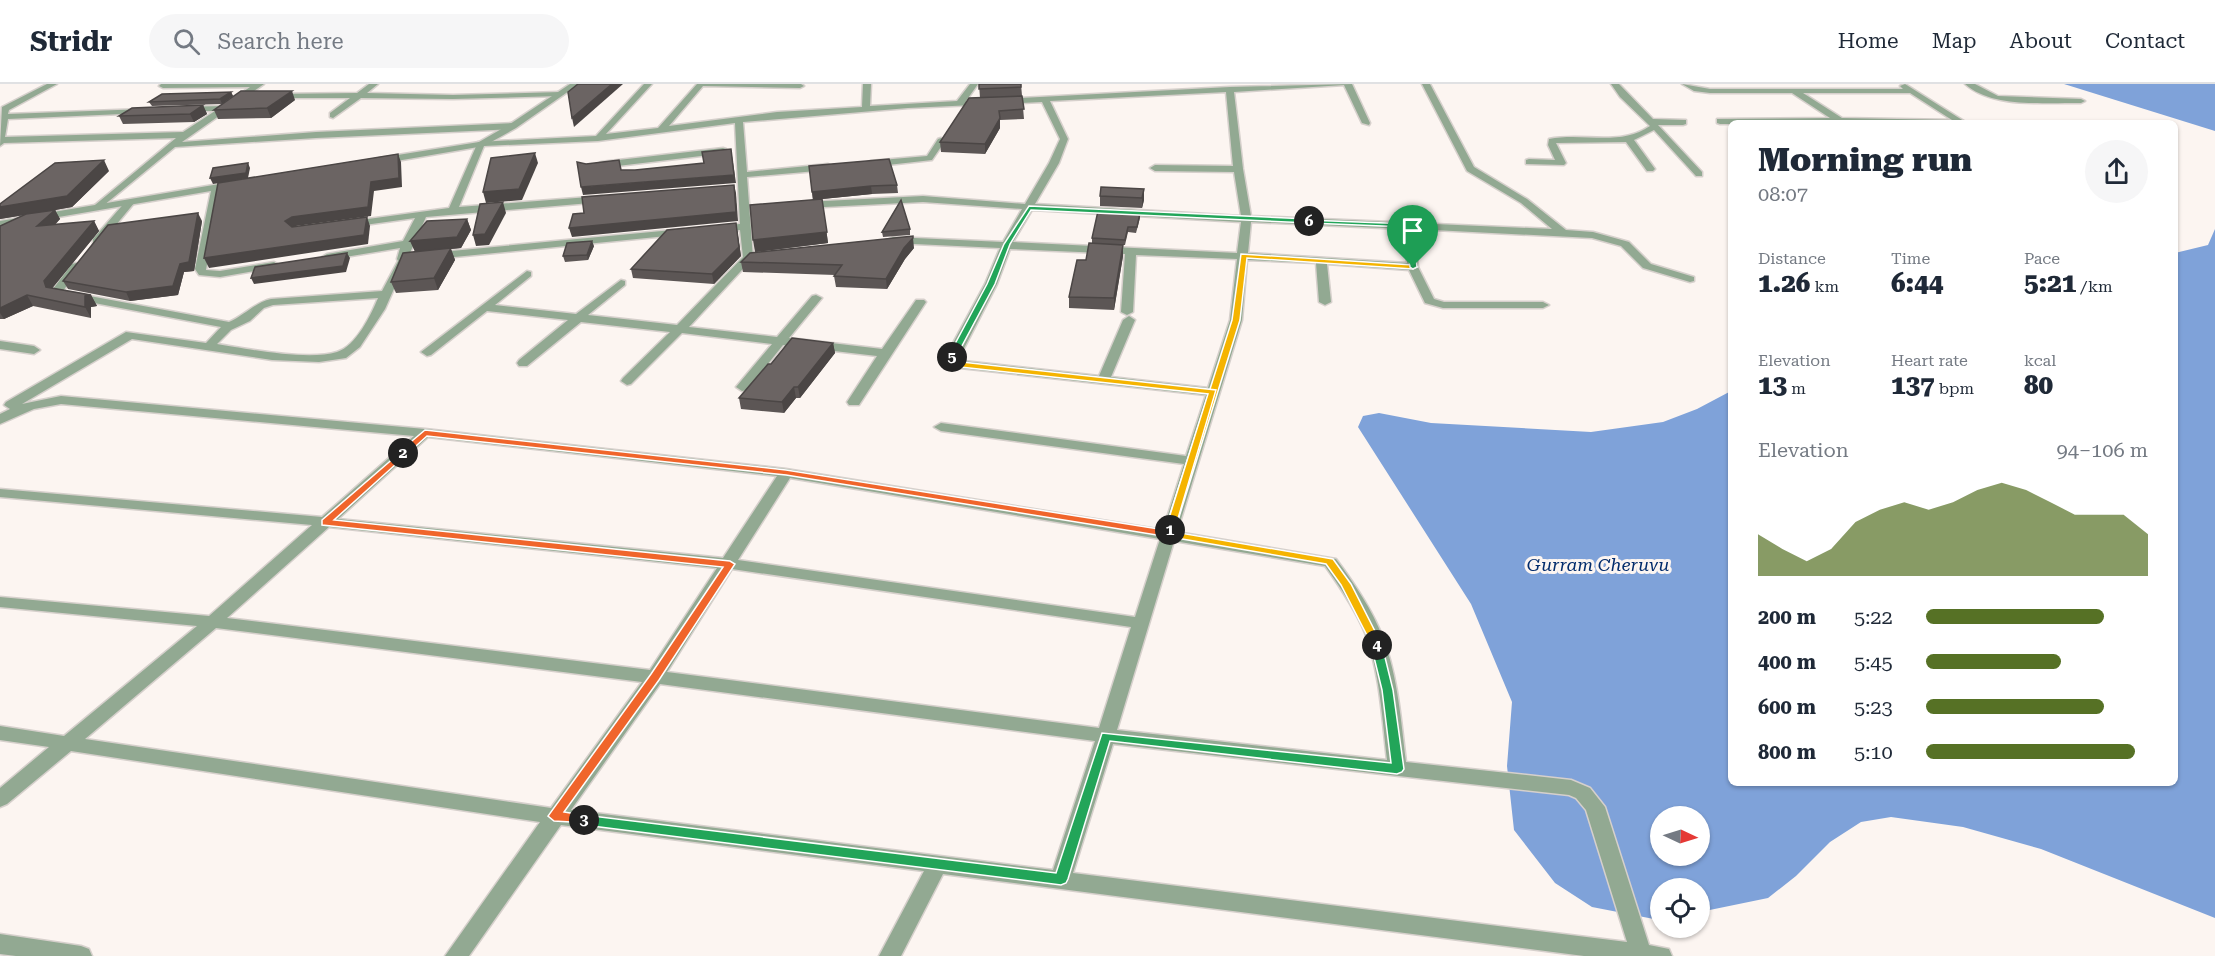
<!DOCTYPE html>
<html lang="en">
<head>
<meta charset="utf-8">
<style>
	body { margin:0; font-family:"Roboto Serif",serif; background:#f6f6f7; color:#1f2937; height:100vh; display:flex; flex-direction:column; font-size:22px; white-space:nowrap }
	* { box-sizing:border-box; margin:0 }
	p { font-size:20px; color:#747a83 }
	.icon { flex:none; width:33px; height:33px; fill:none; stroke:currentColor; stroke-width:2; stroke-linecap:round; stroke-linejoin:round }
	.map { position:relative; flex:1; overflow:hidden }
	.side { position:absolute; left:1728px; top:36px; width:450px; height:666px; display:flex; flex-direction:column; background:#fff; border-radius:9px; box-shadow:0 2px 4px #0004 }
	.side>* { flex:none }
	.needle { width:39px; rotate:94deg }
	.tools { position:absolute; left:1650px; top:722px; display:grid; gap:12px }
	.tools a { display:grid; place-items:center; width:60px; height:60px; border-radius:50%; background:#fff; box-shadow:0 2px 4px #0004; font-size:30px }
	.pin { position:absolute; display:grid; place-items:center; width:51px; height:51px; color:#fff; margin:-62px -26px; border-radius:50% 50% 50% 0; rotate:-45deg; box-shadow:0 0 6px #0007 }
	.pin .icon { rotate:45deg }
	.km { position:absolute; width:30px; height:30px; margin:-15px; border-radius:50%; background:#222; color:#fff; font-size:16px; line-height:30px; text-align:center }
	.round { display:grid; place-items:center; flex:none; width:63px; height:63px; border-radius:32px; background:#f6f6f7 }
	.summary { display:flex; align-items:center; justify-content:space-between; height:102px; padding:0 30px }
	h1 { font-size:33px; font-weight:800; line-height:45px }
	.stats { display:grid; grid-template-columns:repeat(3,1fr); gap:9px; height:102px; padding:6px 30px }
	.stats div { display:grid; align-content:center }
	.stats b { font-size:26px; font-weight:800 }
	.stats small { font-size:16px; font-weight:400 }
	.stats p { font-size:16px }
	.chart { height:168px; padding:12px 30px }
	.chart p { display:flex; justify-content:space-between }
	.chart svg { width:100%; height:108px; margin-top:6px; fill:#567125; opacity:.7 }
	ul { padding:0 30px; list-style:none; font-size:20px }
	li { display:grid; grid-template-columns:96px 72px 1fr; align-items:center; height:45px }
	li i { height:15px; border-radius:8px; background:#567125 }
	header { display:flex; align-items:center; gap:36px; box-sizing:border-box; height:84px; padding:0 30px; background:#fff; border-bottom:2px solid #e0e1e3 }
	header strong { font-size:28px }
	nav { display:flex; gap:33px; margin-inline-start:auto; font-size:21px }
	.search { width:420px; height:54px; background:#f6f6f7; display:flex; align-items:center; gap:15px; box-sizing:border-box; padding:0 21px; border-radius:33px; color:#747a83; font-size:22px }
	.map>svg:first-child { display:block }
	.water { fill:#7fa2d9; fill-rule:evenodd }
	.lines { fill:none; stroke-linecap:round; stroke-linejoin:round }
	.minor-casing { stroke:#d6d0cc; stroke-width:3 }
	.tertiary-casing { stroke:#d6d0cc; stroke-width:3 }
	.minor { fill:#92a992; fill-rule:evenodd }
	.tertiary { fill:#92a992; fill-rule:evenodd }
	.wall { fill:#5c5655 }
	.shaded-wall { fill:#4b4645 }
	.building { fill:#6b6463; stroke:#4b4645; stroke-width:1.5 }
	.split-1 { fill:#f5b400; stroke:#fff; stroke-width:1.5 }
	.split-2 { fill:#f0652b; stroke:#fff; stroke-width:1.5 }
	.split-3 { fill:#f0652b; stroke:#fff; stroke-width:1.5 }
	.split-4 { fill:#22a559; stroke:#fff; stroke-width:1.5 }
	.split-5 { fill:#f5b400; stroke:#fff; stroke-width:1.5 }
	.split-6 { fill:#22a559; stroke:#fff; stroke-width:1.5 }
	.split-7 { fill:#22a559; stroke:#fff; stroke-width:1.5 }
	.labels { text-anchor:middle; stroke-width:6; stroke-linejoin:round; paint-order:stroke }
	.water-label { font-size:18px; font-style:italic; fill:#032c6c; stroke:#fcf5f1 }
</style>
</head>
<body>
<header>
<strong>Stridr</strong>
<div class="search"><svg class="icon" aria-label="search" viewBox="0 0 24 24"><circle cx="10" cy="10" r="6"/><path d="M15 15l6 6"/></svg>Search here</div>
<nav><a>Home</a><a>Map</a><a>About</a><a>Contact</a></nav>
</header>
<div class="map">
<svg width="2215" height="872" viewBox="0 0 2215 872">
	<rect width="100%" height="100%" fill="#fcf5f1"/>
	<g class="water">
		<polygon points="2064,0 2215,0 2215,47"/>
		<path d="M2215,145V834L2041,765L1963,743L1891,733L1861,738L1830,758L1796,792L1768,814L1700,828V804H1660V835L1659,836L1592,823L1555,799L1514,746L1507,682L1512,618L1471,520L1358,343L1363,332L1379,329L1431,339L1591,348L1663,338L1697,325L1731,307V699H2175V169L2208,161ZM1660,732H1700V771H1660Z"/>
	</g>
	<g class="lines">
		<g class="minor-casing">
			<g id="minor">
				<polygon points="47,0 57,0 9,26 8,30 145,25 149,27 145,29 8,35 5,53 183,48 215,27 184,27 180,25 181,23 223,22 250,3 163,4 159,2 161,0 264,0 182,58 316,48 513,39 517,42 513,45 316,54 175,63 98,126 95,125 95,121 176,54 4,59 0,62 2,23"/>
				<polygon points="369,0 378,0 367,9 453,11 560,8 564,10 560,12 453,15 361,14 333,34 330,33 330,29 350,14 274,14 270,12 274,10 357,9"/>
				<path d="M644,0H652L606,50L658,44L697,0H801L804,2L800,4L703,2L669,42L777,28L862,23L863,0H871L870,22L957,17L970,0H978L966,17L1230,3L1352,0L1370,39L1369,41L1362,39L1344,1L1234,8L1243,85L1251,132L1552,145L1521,119L1467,87L1422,0H1430L1474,83L1527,115L1566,146L1593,148L1629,158L1651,180L1694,193V197L1690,198L1643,184L1621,162L1592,154L1414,145L1418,183L1434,215L1444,218H1543L1549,221L1543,224H1443L1425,219L1409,186L1327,180L1331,218L1325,221L1319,218L1316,179L1247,176L1242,236L1177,448L1336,475C1354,499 1372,525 1383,554C1398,593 1401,637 1406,678L1571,696L1590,704L1605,723L1649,861L1669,865L1672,872H1584L943,790L901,872H879L924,787L561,741L469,872H445L540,738L71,667L7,720L0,723V704L49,663L0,656V642L64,652L197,542L0,523V513L209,532L312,441L0,413V405L322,433L414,352L61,320L34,325L0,340V330L10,325L4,321L6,318L126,248L206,259L221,243L52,211L50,209L72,180L76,179L81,182L63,207L229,238C245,231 254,219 271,215L382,207L398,177L397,175L400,164L327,176L322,173L327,170L403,157L415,134L350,143L345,140L346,138L449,124L478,58L596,52ZM1226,8L1233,82L1155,81L1150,84L1155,87L1234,88L1241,132L1035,120L1059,79L1068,55L1050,17ZM1042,18L1060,55L1049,79L1025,120L923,112L805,118L800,121L805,124L923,118L1022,125L1003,158L893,153L888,156L893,159L1000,164L985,200L946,272L947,276L960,284L1206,311L1186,372L941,339L934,343L941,347L1184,380L1163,446L786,385L425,345L61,312L22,320L132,255L272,276L319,278L346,274L360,263L385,225L405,180L404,178L687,150V146L683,145L409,171L426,133L602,118L607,115L602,112L459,123L484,62L598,57L735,39L740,140L719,142L714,145L719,148L740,146L743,173L677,241L588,231L625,201V197L621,196L576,230L495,221L531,192V188L527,187L421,268L427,272L431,271L487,227L568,236L519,276L517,279L519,282H527L581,238L670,248L623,294L621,297L627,301L631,300L682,249L772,260L736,303L742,307L747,306L783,261L877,272L847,318L849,321H859L926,218L924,216H916L882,265L789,254L822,214L816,211L812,212L777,253L689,243L753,174L747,93L828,86L833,83L828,80L747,88L743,38L908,24ZM1032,126L1241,138L1237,169L1013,158ZM1251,138L1404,145L1407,179L1248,169ZM1010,165L1125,170L1121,228L1127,231L1133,228L1136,171L1237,175L1230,236L1208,304L1111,293L1135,236L1129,232L1123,236L1099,292L963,277L959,274L997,200ZM378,214C371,231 356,262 337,268C308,277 248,265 217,260L231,246L250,237L264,224L273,221ZM428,353L777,392L723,474L338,435ZM790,394L1160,455L1135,533L738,476ZM329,443L717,484L650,586L227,534ZM1174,457L1325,482C1340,503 1355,525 1365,549C1380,589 1382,634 1387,676L1117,646ZM732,485L1131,543L1099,644L667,588ZM216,544L642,598L551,724L85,655ZM660,600L1095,657L1053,786L571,726ZM1113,660L1569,711L1576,714L1586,726L1627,858L1073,789Z"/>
				<path d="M1611,0H1619L1653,35L1686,36V40L1683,41H1658L1702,88V92H1696L1654,46L1634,56L1655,85L1653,87H1647L1626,58L1556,59L1566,79L1564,81L1526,80V76L1529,75L1555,76L1548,61L1549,55C1583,48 1620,63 1650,42L1620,13Z"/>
				<path d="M1682,0L1710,5H1903L1900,2L1905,0L1967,39L1720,40L1717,39V35L1830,34L1792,9H1710L1694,7ZM1803,9H1910L1952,36L1842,34Z"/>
				<path d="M1965,0H1975L1998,12L2081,15L2085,17L2081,19C2045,18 1993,25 1965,0Z"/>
				<polygon points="941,54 945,57 932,76 870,83 865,80 870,77 927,72 938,55"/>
				<polygon points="723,64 726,65 726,69 601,84 596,81 601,78"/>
				<polygon points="212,102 220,104 206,186 220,187 274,178 279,181 278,183 220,193 199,191 195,185"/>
				<polygon points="127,116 135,118 101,159 93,159 93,155"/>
				<polygon points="0,257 34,262 40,266 34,270 0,265"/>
				<polygon points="0,850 81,862 89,865 92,872 16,872 0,870"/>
			</g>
		</g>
		<g class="tertiary-casing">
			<g id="tertiary">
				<polygon points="570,0 579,0 516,44 484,62 379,80 374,77 379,74 479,58 510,40"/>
				<polygon points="237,97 242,100 240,102 0,143 0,137"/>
			</g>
		</g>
		<use href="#minor" class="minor"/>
		<use href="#tertiary" class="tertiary"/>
	</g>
	<g class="wall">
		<polygon points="979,0 1021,0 1024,35 1000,36 1000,44 985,70 941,68 940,58 980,14"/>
		<polygon points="231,8 233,12 222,20 152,22 149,18"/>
		<polygon points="295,16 271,34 218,35 214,26"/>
		<polygon points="203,21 207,30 194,38 123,40 119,32"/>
		<polygon points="809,82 897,101 898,109 872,110 822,115 828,159 755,168 813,116"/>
		<polygon points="109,87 72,123 55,126 60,135 55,141 94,137 99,147 52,204 91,211 97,222 91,223 91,234 33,222 4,235 0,235 0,142 25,131 0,135 0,120"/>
		<polygon points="1144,105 1144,116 1142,124 1100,122 1100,112"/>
		<polygon points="1140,129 1140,134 1136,149 1128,148 1125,161 1123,161 1123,172 1114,226 1069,224 1069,213 1086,176 1092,159 1092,154"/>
		<polygon points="467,135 471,146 461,164 451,165 455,176 438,206 396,209 391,198 414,168"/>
		<polygon points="202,137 194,187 184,188 178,211 130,217 68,205 63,197"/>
		<polygon points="736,139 741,172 714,200 633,194 631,185"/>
		<polygon points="910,145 910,151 883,153 882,148"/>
		<polygon points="594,162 588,176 565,178 563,172"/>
		<polygon points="914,164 905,175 887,205 836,203 834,192 835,191 743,188 741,178"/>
		<polygon points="833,259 835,269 800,314 796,314 784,329 741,325 739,314 771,280"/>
	</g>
	<g class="shaded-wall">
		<polygon points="612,0 623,0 574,43 572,34"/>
		<polygon points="292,7 295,16 271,34 267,24"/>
		<polygon points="231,8 233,12 222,20 220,15"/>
		<polygon points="203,21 207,30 194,38 190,30"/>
		<polygon points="1000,34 1000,44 985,70 985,60"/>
		<polygon points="731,65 736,99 583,111 581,103 734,91"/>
		<polygon points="535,69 538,79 522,116 486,119 483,108"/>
		<polygon points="398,70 401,78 402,103 374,107 371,132 296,142 289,146 285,137 292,133 371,98"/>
		<polygon points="104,76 109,87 72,123 55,126 60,135 43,152 37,142 54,126 0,135 0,123"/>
		<polygon points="248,79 250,84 248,94 213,100 210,94"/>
		<polygon points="734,101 736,109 738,137 572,153 569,144"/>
		<polygon points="871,102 872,110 813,116 812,108"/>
		<polygon points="1144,105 1144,116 1142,124 1142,114"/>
		<polygon points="822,115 828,159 755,168 753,156"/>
		<polygon points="503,118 506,129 489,161 476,162 473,151"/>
		<polygon points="198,129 202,137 194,187 184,188 178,211 130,217 126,208"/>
		<polygon points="367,133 370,142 368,160 209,184 204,174"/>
		<polygon points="467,135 471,146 461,164 451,165 455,176 438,206 434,194 415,168 410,157"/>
		<polygon points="94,137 99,147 50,207 46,203 44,197"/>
		<polygon points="736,139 741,172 714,200 712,190"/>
		<polygon points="913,154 914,164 905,175 887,205 886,195 904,164"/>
		<polygon points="592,157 594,162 588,176 587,171"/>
		<polygon points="1123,161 1123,172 1114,226 1114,214"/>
		<polygon points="347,169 350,174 346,188 254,200 251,194"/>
		<polygon points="27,211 33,222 4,235 0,229 0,224"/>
		<polygon points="91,211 97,222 91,223 91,234 85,223 85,212"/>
		<polygon points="833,259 835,269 800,314 798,303"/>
		<polygon points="794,303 796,314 784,329 782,318"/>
	</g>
	<g class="building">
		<polygon points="578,0 612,0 572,34 568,8"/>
		<polygon points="979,0 1021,0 1021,3 979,5"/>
		<polygon points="241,7 292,7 267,24 214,26"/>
		<polygon points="231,8 220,15 149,18 162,10"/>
		<polygon points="1022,12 1024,25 999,27 1000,34 985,60 940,58 969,14"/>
		<polygon points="203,21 190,30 119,32 132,24"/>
		<polygon points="731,65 734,91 581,103 577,78 586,80 619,76 621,86 635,86 704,79 702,68"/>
		<polygon points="535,69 519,105 483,108 491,74"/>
		<polygon points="398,70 399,94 371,98 368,123 292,133 285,137 292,143 367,133 364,151 204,174 218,99"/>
		<polygon points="889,75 897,101 871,102 812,108 809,82"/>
		<polygon points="104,76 67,112 0,123 0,120 55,79"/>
		<polygon points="248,79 246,89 210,94 213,84"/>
		<polygon points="734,101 736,128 569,144 573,130 584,129 582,113"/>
		<polygon points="1101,103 1144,105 1142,114 1100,112"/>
		<polygon points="822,115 827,148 753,156 750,121"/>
		<polygon points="901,116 910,145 882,148"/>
		<polygon points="503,118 485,150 473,151 480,120"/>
		<polygon points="55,126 37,142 94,137 44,197 46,203 91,211 85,212 85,223 27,211 0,224 0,142 26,130"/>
		<polygon points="1098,127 1140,129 1137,143 1128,143 1125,156 1092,154"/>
		<polygon points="198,129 189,178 180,180 173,202 126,208 63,197 108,141"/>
		<polygon points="467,135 457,153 410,157 427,137"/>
		<polygon points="736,139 739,163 712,190 631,185 667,146"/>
		<polygon points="913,152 913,154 904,164 886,195 834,192 842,181 741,178 750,169"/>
		<polygon points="592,157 587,171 563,172 567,159"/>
		<polygon points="1089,159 1123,161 1114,214 1069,213 1077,176 1086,176"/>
		<polygon points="451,164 434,194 391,198 403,169"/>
		<polygon points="347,169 343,182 251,194 255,183"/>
		<polygon points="792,254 833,259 798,303 794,303 782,318 739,314 768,280 771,280"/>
	</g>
	<polygon class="split-1" points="1241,170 1413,181 1417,183 1413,185 1247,174 1240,236 1175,446 1167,448 1165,446 1232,236"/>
	<polygon class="split-2" points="425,346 786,386 1165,446 1170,443 1175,446 1172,452 1169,453 786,391 427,352 406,371 400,371 400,367"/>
	<polygon class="split-3" points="403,366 406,367 406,371 334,436 730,477 735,480 659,596 564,728 588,732 590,736 588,739 554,737 548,732 651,590 723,483 322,441 322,436"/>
	<polygon class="split-4" points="1377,557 1382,561 1393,606 1404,685 1402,688 1397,690 1110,657 1068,795 1066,799 1061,801 584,741 577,736 584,731 1056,789 1102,649 1391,679 1382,606 1371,561"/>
	<polygon class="split-5" points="949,272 955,272 962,278 1216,306 1174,448 1333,475 1351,500 1382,561 1381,563 1373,563 1341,501 1326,480 1165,452 1164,450 1208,310 960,283 949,275"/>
	<polygon class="split-6" points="1029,122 1309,135 1312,137 1309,139 1031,126 1010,160 995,200 956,273 949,275 948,273 987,200 1004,160"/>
	<polygon class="split-7" points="1306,136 1411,140 1417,183 1413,185 1410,183 1406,143 1309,139"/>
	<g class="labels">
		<g class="water-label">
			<text x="1598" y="487">Gurram Cheruvu</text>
		</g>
	</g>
</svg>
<div class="tools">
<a><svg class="needle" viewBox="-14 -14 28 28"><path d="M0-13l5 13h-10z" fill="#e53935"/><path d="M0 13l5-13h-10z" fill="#747a83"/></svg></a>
<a><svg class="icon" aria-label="locate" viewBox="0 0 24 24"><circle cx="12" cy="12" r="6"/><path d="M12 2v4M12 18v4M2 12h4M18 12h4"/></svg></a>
</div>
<div class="pin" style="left:1413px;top:183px;background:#1e9e55"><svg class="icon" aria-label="arrive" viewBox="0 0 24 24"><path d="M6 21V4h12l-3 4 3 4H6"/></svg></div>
<b class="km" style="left:1170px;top:446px">1</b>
<b class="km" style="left:403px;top:369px">2</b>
<b class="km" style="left:584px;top:736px">3</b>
<b class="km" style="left:1377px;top:561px">4</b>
<b class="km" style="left:952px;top:273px">5</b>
<b class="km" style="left:1309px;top:137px">6</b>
<section class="side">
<div class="summary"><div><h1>Morning run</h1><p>08:07</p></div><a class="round"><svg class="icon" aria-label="share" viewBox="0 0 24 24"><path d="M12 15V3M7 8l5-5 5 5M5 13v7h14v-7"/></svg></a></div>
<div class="stats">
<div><p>Distance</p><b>1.26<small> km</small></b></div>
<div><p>Time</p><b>6:44</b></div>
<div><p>Pace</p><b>5:21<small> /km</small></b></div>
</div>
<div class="stats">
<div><p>Elevation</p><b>13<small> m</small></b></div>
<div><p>Heart rate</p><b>137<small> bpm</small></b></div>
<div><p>kcal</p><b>80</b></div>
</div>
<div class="chart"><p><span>Elevation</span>94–106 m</p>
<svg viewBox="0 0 160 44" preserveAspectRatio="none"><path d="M0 44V27L10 33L20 38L30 33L40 22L50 17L60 14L70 17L80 14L90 9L100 6L110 9L120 14L130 19L140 19L150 19L160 27V44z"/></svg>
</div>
<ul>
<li><b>200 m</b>5:22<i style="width:80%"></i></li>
<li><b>400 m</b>5:45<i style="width:61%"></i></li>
<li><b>600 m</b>5:23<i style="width:80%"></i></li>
<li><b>800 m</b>5:10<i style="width:94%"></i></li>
</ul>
</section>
</div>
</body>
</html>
